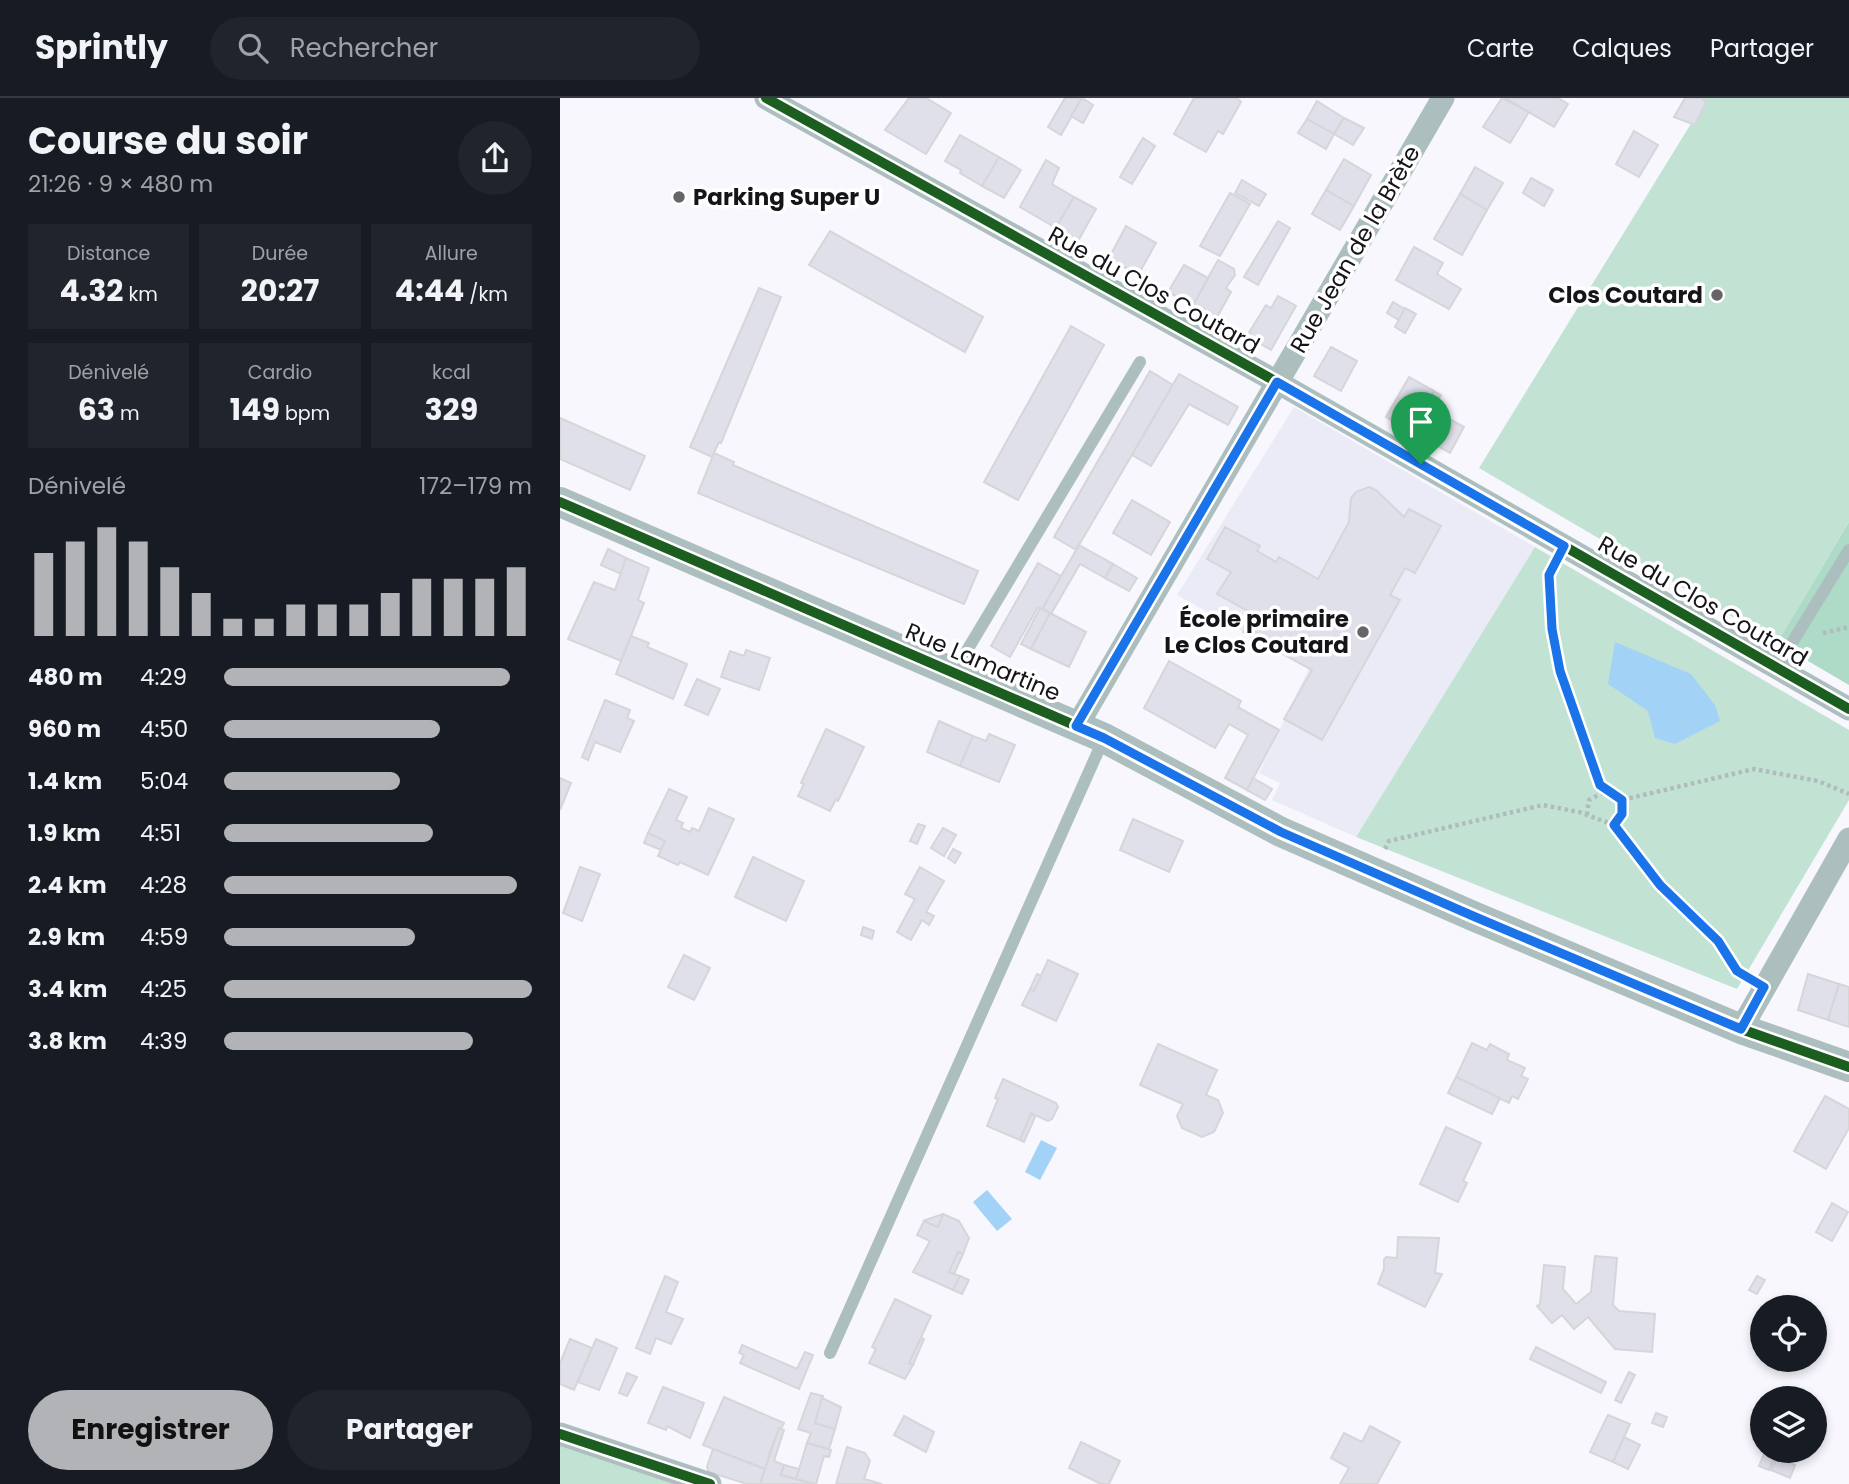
<!DOCTYPE html>
<html lang="fr">
<head>
<meta charset="utf-8">
<style>
	body { margin:0; font-family:Poppins,sans-serif; background:#20242c; color:#f1f3f6; height:100vh; display:flex; flex-direction:column; font-size:26px; white-space:nowrap }
	* { box-sizing:border-box; margin:0 }
	p { font-size:23px; color:#9ea1a6 }
	.icon { flex:none; width:38px; height:38px; fill:none; stroke:currentColor; stroke-width:2; stroke-linecap:round; stroke-linejoin:round }
	.map { position:relative; flex:1; overflow:hidden }
	.sheet { display:flex; flex-direction:column; background:#171b24; width:560px }
	.sheet>* { flex:none }
	.buttons { position:absolute; left:1190px; top:1197px; display:grid; gap:14px }
	.buttons a { display:grid; place-items:center; width:77px; height:77px; border-radius:50%; background:#171b24; box-shadow:0 4px 10px #0003; font-size:35px }
	.pin { position:absolute; display:grid; place-items:center; width:60px; height:60px; color:#fff; margin:-72px -30px; border-radius:50% 50% 50% 0; rotate:-45deg; box-shadow:0 0 7px #0007 }
	.pin .icon { rotate:45deg }
	.round { display:grid; place-items:center; flex:none; width:74px; height:74px; border-radius:37px; background:#20242c }
	.head { display:flex; align-items:center; justify-content:space-between; height:119px; padding:0 28px }
	h1 { font-size:38px; font-weight:700; line-height:52px }
	.metrics { display:grid; grid-template-columns:repeat(3,1fr); gap:10px; height:119px; padding:7px 28px }
	.metrics div { display:grid; align-content:center; border-radius:0px; background:#20242c; text-align:center }
	.metrics b { font-size:30px; font-weight:700 }
	.metrics small { font-size:19px; font-weight:400 }
	.metrics p { font-size:19px }
	.chart { height:196px; padding:14px 28px }
	.chart p { display:flex; justify-content:space-between }
	.chart svg { width:100%; height:126px; margin-top:7px; stroke:#b2b3b7; stroke-width:6 }
	.action { display:flex; gap:14px; margin-top:auto; padding:14px 28px }
	.action a { flex:1; height:80px; border-radius:42px; background:#b2b3b7; color:#111; font-size:28px; font-weight:700; line-height:80px; text-align:center }
	.action a+a { background:#20242c; color:#f1f3f6 }
	ul { padding:0 28px; list-style:none; font-size:23px }
	li { display:grid; grid-template-columns:112px 84px 1fr; align-items:center; height:52px }
	li i { height:18px; border-radius:9px; background:#b2b3b7 }
	header { display:flex; align-items:center; gap:42px; box-sizing:border-box; height:98px; padding:0 35px; background:#171b24; border-bottom:2px solid #363941 }
	header strong { font-size:33px }
	nav { display:flex; gap:38px; margin-inline-start:auto; font-size:24px }
	.search { width:490px; height:63px; background:#20242c; display:flex; align-items:center; gap:18px; box-sizing:border-box; padding:0 24px; border-radius:38px; color:#9ea1a6; font-size:26px }
	main { display:flex; flex:1; min-height:0 }
	.map>svg:first-child { display:block }
	.built { fill:#ebebf7 }
	.green { fill:#c2e3d4 }
	.forest { fill:#aedac8 }
	.water { fill:#a2d3f7 }
	.building { fill:#e0e0ea; stroke:#d5d5da; stroke-width:2 }
	.lines { fill:none; stroke-linecap:round; stroke-linejoin:round }
	.path { stroke:#b1bbbc; stroke-width:4.5; stroke-dasharray:3.5 3.5; stroke-linecap:butt }
	.service { stroke:#acbebe; stroke-width:12 }
	.minor { stroke:#acbebe; stroke-width:23 }
	.tertiary { stroke:#acbebe; stroke-width:30 }
	.cycleway-casing { stroke:#fff; stroke-width:15 }
	.cycleway { stroke:#1b5e20; stroke-width:10 }
	.route-casing { stroke:#fff; stroke-width:14 }
	.route { stroke:#1a73e8; stroke-width:9 }
	.poi-dot { fill:#646469; stroke:#fff; stroke-width:2.5 }
	.labels { text-anchor:middle; stroke-width:7; stroke-linejoin:round; paint-order:stroke }
	.poi-label { font-size:23px; font-weight:bold; fill:#151519; stroke:#fff; text-anchor:end }
	.street-label { font-size:23px; fill:#151519; stroke:#fff }
</style>
</head>
<body>
<header>
<strong>Sprintly</strong>
<div class="search"><svg class="icon" aria-label="search" viewBox="0 0 24 24"><circle cx="10" cy="10" r="6"/><path d="M15 15l6 6"/></svg>Rechercher</div>
<nav><a>Carte</a><a>Calques</a><a>Partager</a></nav>
</header>
<main>
<section class="sheet">
<div class="head"><div><h1>Course du soir</h1><p>21:26 · 9 × 480 m</p></div><a class="round"><svg class="icon" aria-label="share" viewBox="0 0 24 24"><path d="M12 15V3M7 8l5-5 5 5M5 13v7h14v-7"/></svg></a></div>
<div class="metrics">
<div><p>Distance</p><b>4.32<small> km</small></b></div>
<div><p>Durée</p><b>20:27</b></div>
<div><p>Allure</p><b>4:44<small> /km</small></b></div>
</div>
<div class="metrics">
<div><p>Dénivelé</p><b>63<small> m</small></b></div>
<div><p>Cardio</p><b>149<small> bpm</small></b></div>
<div><p>kcal</p><b>329</b></div>
</div>
<div class="chart"><p><span>Dénivelé</span>172–179 m</p>
<svg viewBox="0 0 160 44" preserveAspectRatio="none"><path d="M5 44V15M15 44V11M25 44V6M35 44V11M45 44V20M55 44V29M65 44V38M75 44V38M85 44V33M95 44V33M105 44V33M115 44V29M125 44V24M135 44V24M145 44V24M155 44V20"/></svg>
</div>
<ul>
<li><b>480 m</b>4:29<i style="width:93%"></i></li>
<li><b>960 m</b>4:50<i style="width:70%"></i></li>
<li><b>1.4 km</b>5:04<i style="width:57%"></i></li>
<li><b>1.9 km</b>4:51<i style="width:68%"></i></li>
<li><b>2.4 km</b>4:28<i style="width:95%"></i></li>
<li><b>2.9 km</b>4:59<i style="width:62%"></i></li>
<li><b>3.4 km</b>4:25<i style="width:100%"></i></li>
<li><b>3.8 km</b>4:39<i style="width:81%"></i></li>
</ul>
<div class="action"><a>Enregistrer</a><a>Partager</a></div>
</section>
<div class="map">
<svg width="1289" height="1386" viewBox="0 0 1289 1386">
	<rect width="100%" height="100%" fill="#f7f7fd"/>
	<polygon class="built" points="734,309 975,449 796,739 712,702 720,685 699,675 749,570 617,497"/>
	<g class="green">
		<polygon points="1140,0 1289,0 1289,424 1217,545 919,370 1132,24"/>
		<polygon points="975,449 1289,632 1289,702 1177,891 796,739"/>
		<polygon points="0,1344 121,1386 0,1386"/>
	</g>
	<polygon class="forest" points="1289,424 1289,587 1217,545"/>
	<g class="water">
		<polygon points="1055,544 1131,576 1155,607 1160,623 1115,646 1095,640 1088,613 1048,586"/>
		<polygon points="481,1042 497,1050 480,1082 465,1074"/>
		<polygon points="427,1092 452,1121 437,1133 413,1104"/>
	</g>
	<g class="building">
		<polygon points="349,0 366,0 391,15 366,56 325,32"/>
		<polygon points="505,0 522,0 501,37 488,29"/>
		<polygon points="522,0 533,7 523,25 511,18"/>
		<polygon points="634,0 677,0 681,4 663,36 658,33 646,54 614,36"/>
		<polygon points="942,0 969,14 950,45 923,29"/>
		<polygon points="945,0 998,0 1008,6 994,29"/>
		<polygon points="1125,0 1141,0 1146,4 1135,27 1114,19"/>
		<polygon points="757,3 784,20 774,36 747,21"/>
		<polygon points="784,20 804,30 793,47 774,36"/>
		<polygon points="747,21 774,36 766,51 738,35"/>
		<polygon points="1074,33 1098,47 1079,79 1056,66"/>
		<polygon points="400,37 439,59 422,88 400,75 401,72 385,63"/>
		<polygon points="583,40 595,48 572,86 560,79"/>
		<polygon points="439,59 461,72 444,100 422,88"/>
		<polygon points="784,61 811,77 794,108 766,92"/>
		<polygon points="486,62 499,70 492,86 514,99 496,130 460,109"/>
		<polygon points="915,69 943,85 927,112 900,96"/>
		<polygon points="971,80 993,92 984,108 963,95"/>
		<polygon points="682,82 706,96 699,108 675,95"/>
		<polygon points="766,92 794,108 780,132 752,116"/>
		<polygon points="670,95 690,106 660,158 640,148"/>
		<polygon points="900,96 927,112 902,157 874,141"/>
		<polygon points="514,99 536,111 518,143 496,130"/>
		<polygon points="718,123 730,130 698,187 684,179"/>
		<polygon points="566,128 596,145 578,177 549,160"/>
		<polygon points="270,133 423,219 405,254 249,167"/>
		<polygon points="854,149 883,165 877,176 901,191 889,211 836,182"/>
		<polygon points="658,162 674,171 675,177 666,190 671,194 656,221 633,207"/>
		<polygon points="624,167 648,180 633,207 608,194"/>
		<polygon points="199,190 221,199 161,345 159,344 152,359 130,349"/>
		<polygon points="718,198 736,208 711,252 687,238 706,207 711,210"/>
		<polygon points="833,204 845,211 839,222 827,215"/>
		<polygon points="845,210 856,216 845,235 835,229"/>
		<polygon points="511,228 544,247 458,402 424,384"/>
		<polygon points="771,249 797,263 781,293 754,278"/>
		<polygon points="590,273 613,287 516,452 494,439"/>
		<polygon points="619,276 678,309 668,327 629,306 591,368 572,357"/>
		<polygon points="849,279 874,293 852,334 826,319"/>
		<polygon points="874,293 881,297 873,311 866,308"/>
		<polygon points="866,308 904,329 890,355 852,334"/>
		<polygon points="0,320 85,358 70,392 0,361"/>
		<polygon points="154,355 174,364 173,367 418,473 404,506 138,395"/>
		<polygon points="809,389 816,392 844,419 849,411 881,428 855,475 845,470 830,497 840,502 762,642 724,621 752,572 683,534 693,516 657,496 671,474 647,461 665,429 700,448 697,453 716,464 719,459 758,481 789,424 791,400 796,394"/>
		<polygon points="572,402 610,424 591,457 553,435"/>
		<polygon points="519,447 553,466 545,480 520,466 491,516 482,511"/>
		<polygon points="48,451 66,460 61,476 41,467"/>
		<polygon points="66,460 89,470 78,502 84,505 61,563 8,541 34,484 55,492"/>
		<polygon points="478,465 501,478 482,511 478,509 450,559 431,548"/>
		<polygon points="553,466 577,480 569,493 545,480"/>
		<polygon points="480,510 490,515 471,551 461,546"/>
		<polygon points="490,515 526,534 509,569 471,551"/>
		<polygon points="71,538 89,545 87,549 127,566 113,601 56,576"/>
		<polygon points="186,552 210,560 199,592 161,579 170,553 184,558"/>
		<polygon points="609,563 681,603 678,609 719,632 687,692 665,680 688,637 669,626 655,650 584,610"/>
		<polygon points="137,581 160,591 148,617 125,607"/>
		<polygon points="45,602 70,612 67,620 74,623 60,654 35,644 28,662 22,659"/>
		<polygon points="379,623 413,638 400,668 367,654"/>
		<polygon points="266,631 304,649 278,703 276,701 270,713 238,698 244,686 241,685"/>
		<polygon points="429,636 455,647 439,684 400,668 413,638 426,643"/>
		<polygon points="0,680 11,685 0,712"/>
		<polygon points="693,680 712,691 705,702 687,692"/>
		<polygon points="109,691 127,699 116,722 123,725 121,730 130,734 132,730 139,733 149,710 174,721 148,777 120,764 118,767 98,758 105,743 88,735"/>
		<polygon points="573,721 623,743 609,774 560,752"/>
		<polygon points="358,726 365,728 357,746 350,743"/>
		<polygon points="383,730 396,737 384,758 371,750"/>
		<polygon points="88,735 105,743 101,752 84,745"/>
		<polygon points="393,751 401,755 395,765 388,760"/>
		<polygon points="193,759 244,783 226,823 175,799"/>
		<polygon points="20,769 40,776 22,823 3,815"/>
		<polygon points="360,769 384,783 366,814 374,818 369,827 362,822 351,842 337,834 355,801 345,796"/>
		<polygon points="303,829 314,833 312,841 301,837"/>
		<polygon points="124,857 150,870 134,902 108,889"/>
		<polygon points="488,862 518,876 496,923 462,907 470,891 474,893"/>
		<polygon points="477,876 481,878 474,893 470,891"/>
		<polygon points="1248,876 1279,886 1268,922 1238,912"/>
		<polygon points="1279,886 1289,889 1289,929 1268,922"/>
		<polygon points="912,945 927,952 930,946 949,956 947,962 965,970 961,978 968,981 958,1001 952,998 949,1005 896,979"/>
		<polygon points="598,946 657,972 646,997 658,1002 663,1015 654,1034 642,1039 622,1030 617,1018 623,1006 580,987"/>
		<polygon points="896,979 940,1000 932,1016 888,995"/>
		<polygon points="443,981 496,1005 498,1009 492,1021 488,1023 471,1015 460,1042 427,1028 438,1001 435,1000"/>
		<polygon points="1265,998 1289,1011 1289,1030 1266,1071 1234,1053"/>
		<polygon points="471,1016 475,1019 464,1044 460,1042"/>
		<polygon points="886,1029 921,1045 903,1083 907,1085 898,1104 860,1086"/>
		<polygon points="1272,1105 1288,1114 1272,1143 1256,1134"/>
		<polygon points="383,1116 399,1123 409,1140 403,1156 398,1154 389,1174 400,1178 393,1192 353,1174 370,1143 357,1137 364,1123 378,1129"/>
		<polygon points="383,1116 378,1129 364,1123 365,1122"/>
		<polygon points="838,1139 879,1140 875,1175 882,1176 865,1209 818,1186 824,1171 824,1162 826,1159 837,1160"/>
		<polygon points="398,1154 403,1156 394,1176 389,1174"/>
		<polygon points="1035,1158 1057,1160 1053,1207 1059,1213 1095,1216 1092,1254 1055,1251 1028,1219 1014,1231 1002,1217 992,1225 977,1208 980,1206 984,1167 1005,1169 1003,1191 1016,1206 1031,1194"/>
		<polygon points="105,1178 118,1184 106,1214 123,1221 111,1246 96,1240 90,1256 76,1250"/>
		<polygon points="400,1178 409,1182 402,1196 393,1192"/>
		<polygon points="1197,1178 1205,1182 1197,1196 1189,1192"/>
		<polygon points="335,1201 371,1218 349,1265 353,1267 345,1281 309,1265 316,1251 312,1249"/>
		<polygon points="361,1240 364,1241 353,1267 349,1265"/>
		<polygon points="10,1241 32,1250 14,1292 0,1286 0,1265"/>
		<polygon points="36,1241 57,1250 39,1292 18,1284"/>
		<polygon points="182,1247 237,1271 245,1254 253,1257 239,1291 180,1265 184,1257 179,1255"/>
		<polygon points="976,1249 1046,1284 1041,1295 970,1261"/>
		<polygon points="1069,1274 1075,1277 1061,1305 1055,1302"/>
		<polygon points="67,1275 77,1279 67,1298 59,1295"/>
		<polygon points="103,1289 144,1305 130,1340 107,1328 106,1332 88,1325"/>
		<polygon points="251,1295 263,1298 255,1325 275,1331 269,1351 247,1345 251,1335 238,1331"/>
		<polygon points="164,1299 224,1325 213,1345 205,1371 143,1347"/>
		<polygon points="262,1300 281,1309 275,1331 255,1325"/>
		<polygon points="1096,1315 1107,1319 1103,1329 1092,1325"/>
		<polygon points="1048,1317 1070,1326 1053,1364 1030,1354"/>
		<polygon points="344,1318 374,1334 366,1354 334,1337"/>
		<polygon points="810,1328 840,1344 817,1386 780,1386 789,1370 771,1360 784,1335 802,1344"/>
		<polygon points="219,1330 224,1332 214,1363 224,1367 221,1377 253,1386 200,1386"/>
		<polygon points="1064,1339 1080,1347 1068,1371 1053,1364"/>
		<polygon points="521,1344 560,1363 549,1386 541,1386 509,1370"/>
		<polygon points="247,1345 271,1352 269,1359 264,1358 256,1386 236,1381"/>
		<polygon points="287,1349 305,1355 310,1363 304,1381 322,1386 276,1386"/>
		<polygon points="153,1351 205,1371 200,1386 187,1386 149,1374 147,1369"/>
		<polygon points="1204,1356 1214,1360 1209,1372 1199,1368"/>
		<polygon points="1217,1360 1235,1367 1230,1380 1211,1372"/>
		<polygon points="224,1367 239,1371 236,1381 221,1377"/>
	</g>
	<g class="lines">
		<g class="path">
			<path d="M992,470C988,479 989,487 989,497C990,564 1019,624 1040,686L1062,702L1194,671L1258,683L1289,696"/>
			<polyline points="1263,535 1289,529"/>
			<polyline points="1027,717 1029,702 1046,693"/>
			<polyline points="1054,727 1062,716 1062,702"/>
			<polyline points="825,751 829,743 983,707 1019,714 1054,727 1100,787 1158,843 1176,873 1185,878"/>
		</g>
		<g class="service">
			<polyline points="1217,569 1289,452"/>
			<polyline points="394,574 580,264"/>
			<polyline points="270,1255 544,640"/>
		</g>
		<g class="minor">
			<polyline points="206,0 717,284 1289,611"/>
			<polyline points="517,628 883,0"/>
			<polyline points="1181,931 1289,741"/>
			<polyline points="0,1336 150,1386"/>
		</g>
		<polyline class="tertiary" points="0,404 544,640 721,734 913,818 1181,931 1289,969"/>
		<g class="cycleway-casing">
			<g id="cycleway">
				<polyline points="206,0 717,284 1289,611"/>
				<polyline points="0,404 544,640 721,734 913,818 1181,931 1289,969"/>
				<polyline points="0,1336 150,1386"/>
			</g>
		</g>
		<use href="#cycleway" class="cycleway"/>
	</g>
	<g class="lines">
		<g class="route-casing">
			<polygon id="route" points="717,284 1004,448 989,477 992,531 1000,573 1040,687 1062,702 1062,716 1054,727 1100,787 1158,843 1177,873 1204,889 1181,931 913,818 721,734 544,640 516,628"/>
		</g>
		<use href="#route" class="route"/>
	</g>
	<g class="poi-dot">
		<circle cx="119" cy="99" r="7"/>
		<circle cx="1157" cy="197" r="7"/>
		<circle cx="803" cy="534" r="7"/>
	</g>
	<g class="labels">
		<g class="poi-label">
			<text x="133" y="107" text-anchor="start">Parking Super U</text>
			<text x="1143" y="205">Clos Coutard</text>
			<text x="789" y="529">École primaire<tspan x="789" dy="26">Le Clos Coutard</tspan></text>
		</g>
		<g class="street-label">
			<text transform="translate(795 151) rotate(-60)" y="8">Rue Jean de la Brète</text>
			<text transform="translate(594 192) rotate(29)" y="8">Rue du Clos Coutard</text>
			<text transform="translate(1143 503) rotate(30)" y="8">Rue du Clos Coutard</text>
			<text transform="translate(423 564) rotate(23)" y="8">Rue Lamartine</text>
		</g>
	</g>
</svg>
<div class="buttons">
<a><svg class="icon" aria-label="locate" viewBox="0 0 24 24"><circle cx="12" cy="12" r="6"/><path d="M12 2v4M12 18v4M2 12h4M18 12h4"/></svg></a>
<a><svg class="icon" aria-label="layers" viewBox="0 0 24 24"><path d="M12 4l9 5-9 5-9-5zM3 14l9 5 9-5"/></svg></a>
</div>
<div class="pin" style="left:861px;top:366px;background:#1e9e55"><svg class="icon" aria-label="arrive" viewBox="0 0 24 24"><path d="M6 21V4h12l-3 4 3 4H6"/></svg></div>
</div>
</main>
</body>
</html>
